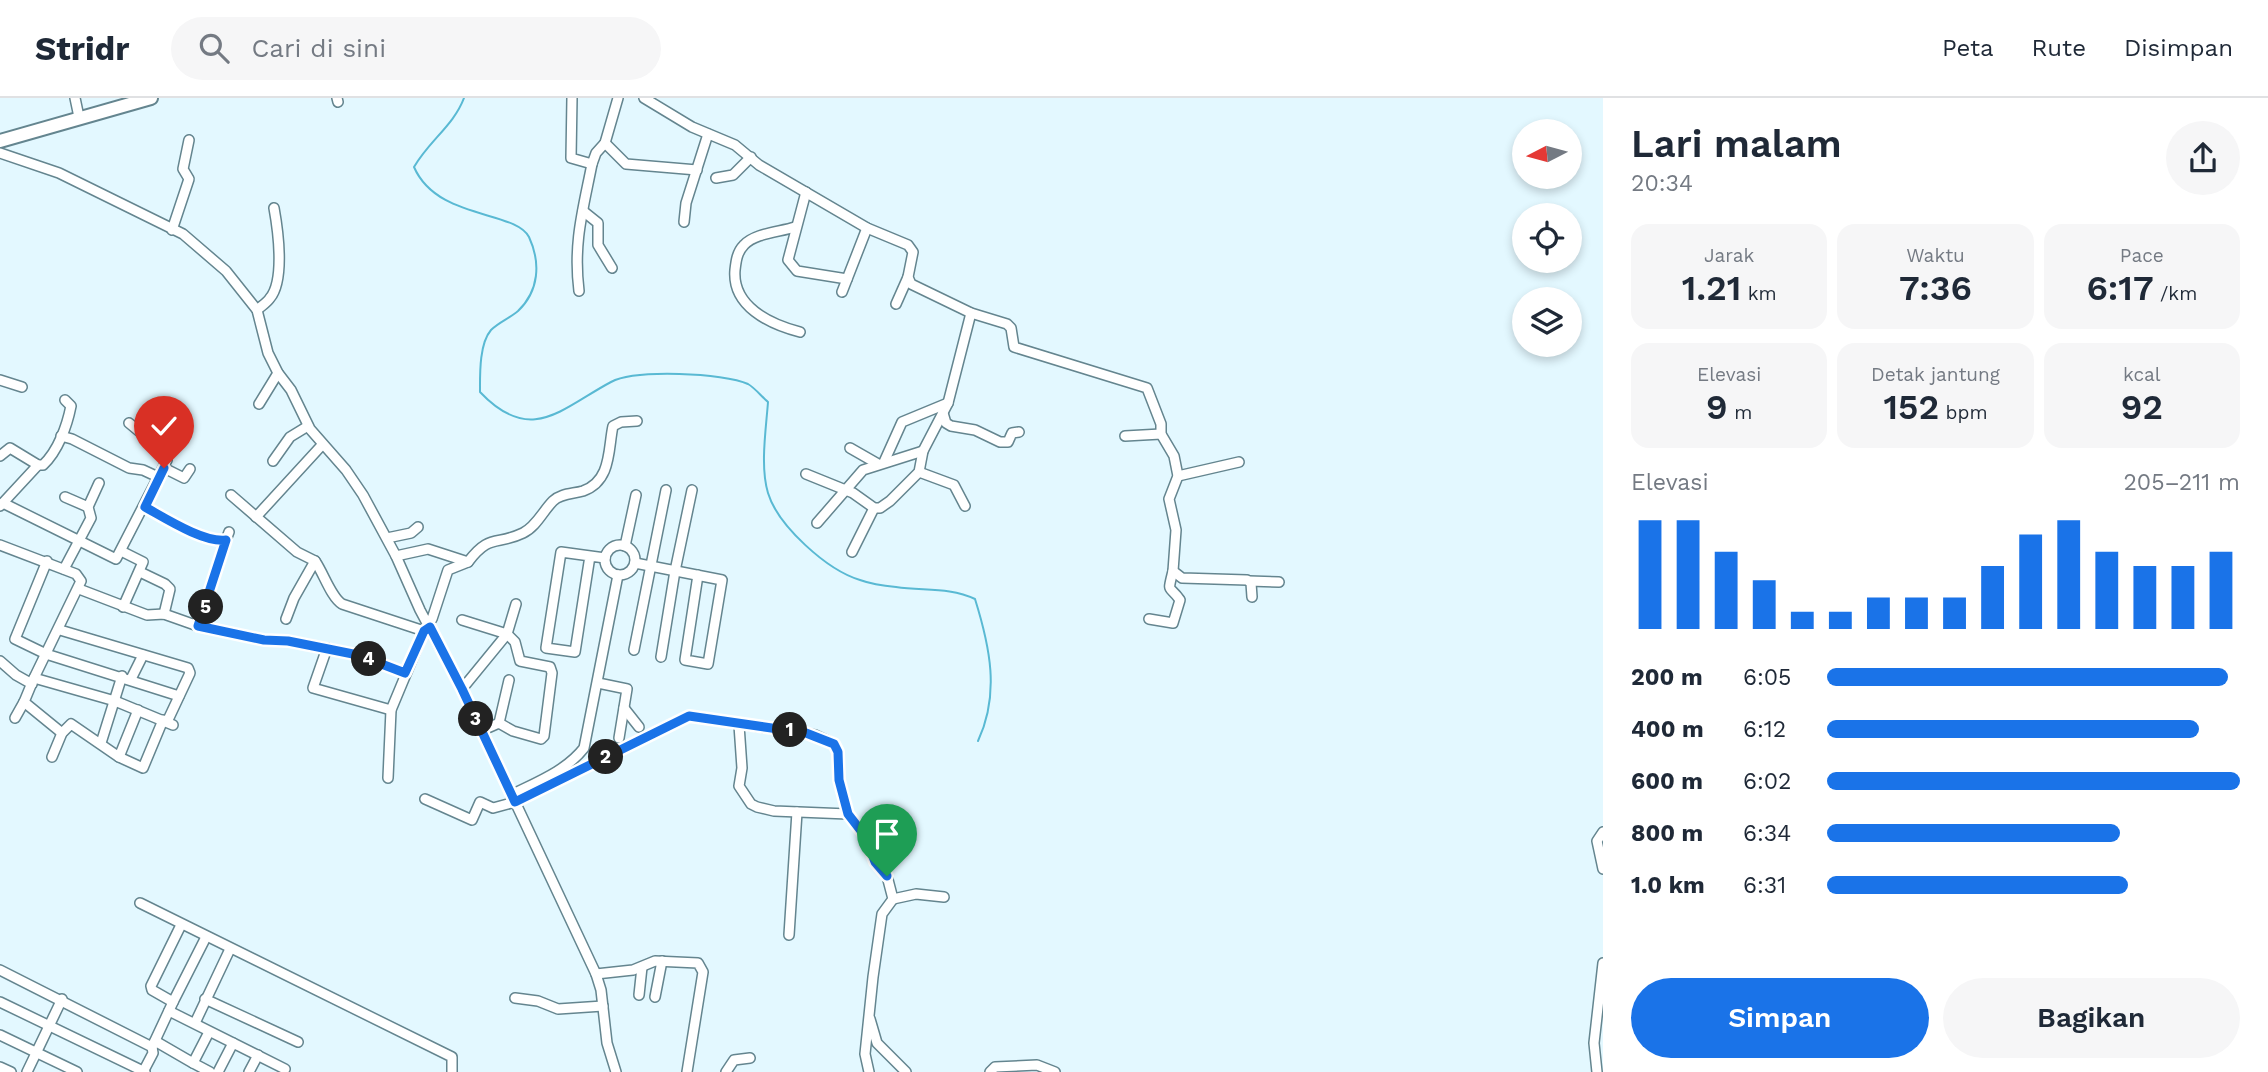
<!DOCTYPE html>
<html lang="id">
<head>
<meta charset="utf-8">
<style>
	body { margin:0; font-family:"Work Sans",sans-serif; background:#f6f6f7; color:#1f2937; height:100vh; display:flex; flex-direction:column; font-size:26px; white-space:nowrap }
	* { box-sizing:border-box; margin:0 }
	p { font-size:23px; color:#747a83 }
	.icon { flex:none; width:38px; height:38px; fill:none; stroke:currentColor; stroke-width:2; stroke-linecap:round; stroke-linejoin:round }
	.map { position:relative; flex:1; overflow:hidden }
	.panel { display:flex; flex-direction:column; background:#fff; width:665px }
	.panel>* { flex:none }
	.needle { width:46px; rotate:264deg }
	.controls { position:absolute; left:1512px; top:21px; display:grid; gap:14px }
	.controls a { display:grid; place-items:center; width:70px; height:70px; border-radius:50%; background:#fff; box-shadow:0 4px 10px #0003; font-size:35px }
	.pin { position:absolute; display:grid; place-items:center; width:60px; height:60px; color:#fff; margin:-72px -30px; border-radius:50% 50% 50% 0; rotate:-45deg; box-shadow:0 0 7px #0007 }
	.pin .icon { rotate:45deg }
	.km { position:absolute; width:35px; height:35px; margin:-18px; border-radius:50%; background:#222; color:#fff; font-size:19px; line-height:35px; text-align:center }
	.round { display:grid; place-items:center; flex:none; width:74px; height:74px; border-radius:37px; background:#f6f6f7 }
	.summary { display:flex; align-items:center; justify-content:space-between; height:119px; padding:0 28px }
	h1 { font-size:38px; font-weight:600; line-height:52px }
	.figures { display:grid; grid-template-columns:repeat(3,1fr); gap:10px; height:119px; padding:7px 28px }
	.figures div { display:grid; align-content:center; border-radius:18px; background:#f6f6f7; text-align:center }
	.figures b { font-size:35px; font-weight:600 }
	.figures small { font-size:19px; font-weight:400 }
	.figures p { font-size:19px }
	.chart { height:196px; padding:14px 28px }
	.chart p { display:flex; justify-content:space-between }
	.chart svg { width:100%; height:126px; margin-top:7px; stroke:#1a73e8; stroke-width:6 }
	.action { display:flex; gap:14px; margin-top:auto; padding:14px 28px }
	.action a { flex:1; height:80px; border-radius:42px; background:#1a73e8; color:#fff; font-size:28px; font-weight:600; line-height:80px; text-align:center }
	.action a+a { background:#f6f6f7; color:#1f2937 }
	ul { padding:0 28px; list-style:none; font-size:23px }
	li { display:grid; grid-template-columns:112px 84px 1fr; align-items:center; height:52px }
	li i { height:18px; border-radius:9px; background:#1a73e8 }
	header { display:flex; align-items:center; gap:42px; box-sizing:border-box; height:98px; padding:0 35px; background:#fff; border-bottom:2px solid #e0e1e3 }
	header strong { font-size:33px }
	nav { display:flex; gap:38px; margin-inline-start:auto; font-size:24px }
	.search { width:490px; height:63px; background:#f6f6f7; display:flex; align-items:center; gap:18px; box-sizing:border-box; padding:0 24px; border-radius:38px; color:#747a83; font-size:26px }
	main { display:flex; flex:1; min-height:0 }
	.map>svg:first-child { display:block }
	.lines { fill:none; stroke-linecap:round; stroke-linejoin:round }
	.stream { stroke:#59b9d3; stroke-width:2 }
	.minor-casing { stroke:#64858f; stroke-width:12 }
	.highway-casing { stroke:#64858f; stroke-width:16 }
	.minor { stroke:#fff; stroke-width:9 }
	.highway { stroke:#fff; stroke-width:12 }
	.route-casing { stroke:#fff; stroke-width:14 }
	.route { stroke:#1a73e8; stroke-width:9 }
</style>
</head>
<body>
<header>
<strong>Stridr</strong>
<div class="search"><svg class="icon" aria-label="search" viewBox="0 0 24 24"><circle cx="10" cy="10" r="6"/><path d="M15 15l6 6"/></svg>Cari di sini</div>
<nav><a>Peta</a><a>Rute</a><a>Disimpan</a></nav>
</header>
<main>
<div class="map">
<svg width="1603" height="974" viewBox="0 0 1603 974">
	<rect width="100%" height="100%" fill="#e3f8ff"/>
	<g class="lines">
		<path class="stream" d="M464,0C454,27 429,43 414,69C437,122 515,112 529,139C541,165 539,193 518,213C510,220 499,224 491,232C479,246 480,277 480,294C531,348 562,310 611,284C635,271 724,275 748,286C755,290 762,299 768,304C766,331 760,369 768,395C778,428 827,472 860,482C871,486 885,488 896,489C924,493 950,489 975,501C990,549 1000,596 978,643"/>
		<g class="minor-casing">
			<g id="minor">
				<polyline points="75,0 79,19"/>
				<polyline points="337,0 338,4"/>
				<polyline points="572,0 571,60 592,66"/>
				<polyline points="644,0 692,29 735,47 759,67 867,130 908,147 913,154 908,179 911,186 971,215 1007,226 1011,230 1014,249 1147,290 1161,326 1161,336 1174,358 1178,378 1169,401 1176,432 1173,473 1182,480 1247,482 1251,485 1252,499"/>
				<polyline points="605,45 626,66 697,72"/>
				<polyline points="0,55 59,75 183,136 226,173 257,212 268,255 278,275 291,292 310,331 346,372 363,397 396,458 420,512 462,591 596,876 601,892 607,945 616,974"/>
				<polyline points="716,80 733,77 751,59"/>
				<polyline points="806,94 788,162 797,173 847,181"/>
				<polyline points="583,113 598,125 598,147 612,170"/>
				<polyline points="684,124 686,105 708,36"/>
				<path d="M795,129C780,134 755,135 744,147C737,154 736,163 735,172C732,208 769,226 800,234"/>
				<polyline points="172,132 189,81 183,71 189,42"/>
				<path d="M579,193C573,145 583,112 592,66L596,55L605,45L618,0"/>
				<polyline points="842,194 867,130"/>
				<polyline points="896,206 908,179"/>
				<path d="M257,212C261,208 267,205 270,200C285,182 278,132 274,110"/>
				<polyline points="0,282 22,289"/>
				<polyline points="259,306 278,275"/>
				<polyline points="943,315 946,325 951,328 975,332 1000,344 1008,344 1012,335 1019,334"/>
				<polyline points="61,338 72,341 129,370 143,372 158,379"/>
				<polyline points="1125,338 1161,336"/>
				<polyline points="850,350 878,366"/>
				<path d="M0,358L10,350L38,367H43C58,353 67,328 71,308L65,302"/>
				<polyline points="273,363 290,339 308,328"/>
				<polyline points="884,364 902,324 948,305"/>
				<polyline points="164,370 184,380 190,371"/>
				<polyline points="919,374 954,387 965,408"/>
				<polyline points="806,376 853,395 874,410 880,410 890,403 919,374 923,353 948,305 971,215"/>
				<polyline points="1178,378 1239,364"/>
				<polyline points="231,397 297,454 315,463 294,500 286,521"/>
				<polyline points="65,399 88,409"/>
				<polyline points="3,405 116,461 167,362 164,354 129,325"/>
				<polyline points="0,408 38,367"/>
				<path d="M145,409C165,420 204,445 226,442L229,434"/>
				<polyline points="256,419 322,347"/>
				<polyline points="817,425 863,372 923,353"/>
				<polyline points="387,440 411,435 418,429"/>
				<circle cx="620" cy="462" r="15"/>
				<polyline points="0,447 76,476 81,483 34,580"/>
				<polyline points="625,448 636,397"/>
				<polyline points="121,453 143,464 123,509"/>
				<polyline points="852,454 874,410"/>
				<polyline points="396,458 428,451 468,464"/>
				<polyline points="590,458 575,554 546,550 561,454 605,460"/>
				<polyline points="47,463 15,541 46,556 179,598"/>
				<path d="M315,463C324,476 331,499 342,506L424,533L427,531"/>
				<polyline points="635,465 722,482 708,566 685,562 698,477"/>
				<polyline points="64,471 91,420 88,409 99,385"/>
				<polyline points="140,474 165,486 170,491 164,516"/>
				<polyline points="1249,483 1279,484"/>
				<polyline points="79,491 147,517 164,516 198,528 226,442"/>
				<path d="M1149,521L1173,525L1180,502C1169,486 1167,497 1173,473"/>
				<polyline points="462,522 507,536 515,544 520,563 550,569 552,575 544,638 541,641 513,633 499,625 481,633"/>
				<path d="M427,523L432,521L448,472L468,464C490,435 496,448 523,435C536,429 543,413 553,403C561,395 573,396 583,393C612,383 608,350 613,328L621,324L637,323"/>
				<polyline points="198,528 264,542 288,543 358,557 405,575"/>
				<polyline points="60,532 188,570 190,575 167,624"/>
				<polyline points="327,550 313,590 391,612"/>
				<polyline points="634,552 666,392"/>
				<polyline points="661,559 675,473 692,392"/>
				<polyline points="0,563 16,577 32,586"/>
				<polyline points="131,581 143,557"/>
				<polyline points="598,585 627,591 619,640"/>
				<polyline points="462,591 507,536 516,506"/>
				<polyline points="624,610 639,629"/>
				<polyline points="15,620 24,604"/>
				<polyline points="499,625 509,582"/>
				<polyline points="739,627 742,670 739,688 751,706 757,709 774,713 848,716"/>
				<polyline points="62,635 24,604 34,580 115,603 173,627"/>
				<polyline points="101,645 122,578"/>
				<polyline points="52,659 62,635 71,626 119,659 143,670 163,622"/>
				<polyline points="119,659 138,612"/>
				<polyline points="388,680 391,612 424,533"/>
				<path d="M511,697C537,684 566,673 584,650L618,477"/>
				<polyline points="425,701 472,722 480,704 493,710 515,704 689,618 815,637 834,646 838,654 839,682 848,716 865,738 875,763 887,778 893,801 882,816 873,879 865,956 869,974"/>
				<polyline points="1603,734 1597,743 1603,771"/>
				<polyline points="893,801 916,796 944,799"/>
				<polyline points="140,805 452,959 452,974"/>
				<polyline points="789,837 797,714"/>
				<polyline points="0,872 152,949 153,955 143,974"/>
				<polyline points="596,876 633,872 655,863 698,865 703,874 687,974"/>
				<polyline points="639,897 642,869"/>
				<polyline points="655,899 662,863"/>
				<polyline points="515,900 538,903 558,911 603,908"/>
				<polyline points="205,901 298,944"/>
				<polyline points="0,904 145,974"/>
				<polyline points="173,904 206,839"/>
				<polyline points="169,913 285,971"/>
				<polyline points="870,921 877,945 906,974"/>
				<polyline points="195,925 230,851"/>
				<polyline points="0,937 77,974"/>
				<polyline points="155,943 193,965 209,934"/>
				<polyline points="152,949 173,904 152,892 151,888 181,827"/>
				<polyline points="193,965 210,974"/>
				<polyline points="0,969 11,974"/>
				<polyline points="27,974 62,901"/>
				<polyline points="218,974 233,945"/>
				<polyline points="249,974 258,957"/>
				<polyline points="726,974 734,962 750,960"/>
				<polyline points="990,974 995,969 1037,967 1055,974"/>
				<polyline points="1597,974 1594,945 1603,865"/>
			</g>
		</g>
		<g class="highway-casing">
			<polyline id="highway" points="0,43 151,0"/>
		</g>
		<use href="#minor" class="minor"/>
		<use href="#highway" class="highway"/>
	</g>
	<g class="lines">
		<g class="route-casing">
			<path id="route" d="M164,370L145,409C165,420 204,445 226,442L198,528L264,542L288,543L358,557L405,575L424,533L430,529L462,591L515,704L689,618L806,635L834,646L838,654L839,682L848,716L865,738L875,764L887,778"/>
		</g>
		<use href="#route" class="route"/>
	</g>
</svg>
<div class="controls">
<a><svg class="needle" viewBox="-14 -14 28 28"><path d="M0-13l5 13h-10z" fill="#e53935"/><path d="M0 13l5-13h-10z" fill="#747a83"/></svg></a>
<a><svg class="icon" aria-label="locate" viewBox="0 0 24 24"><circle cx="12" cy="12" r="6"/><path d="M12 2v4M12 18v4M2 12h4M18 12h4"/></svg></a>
<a><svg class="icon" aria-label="layers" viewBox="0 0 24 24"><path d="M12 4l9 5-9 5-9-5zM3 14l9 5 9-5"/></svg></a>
</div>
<div class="pin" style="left:887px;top:778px;background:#1e9e55"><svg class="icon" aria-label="arrive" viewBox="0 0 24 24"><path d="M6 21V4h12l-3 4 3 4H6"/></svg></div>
<div class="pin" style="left:164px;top:370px;background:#d93025"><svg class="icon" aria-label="check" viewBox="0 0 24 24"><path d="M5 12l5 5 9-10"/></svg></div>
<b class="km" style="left:790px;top:632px">1</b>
<b class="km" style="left:606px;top:659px">2</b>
<b class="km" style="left:476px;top:621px">3</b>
<b class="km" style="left:369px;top:561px">4</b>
<b class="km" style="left:206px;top:509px">5</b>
</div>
<section class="panel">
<div class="summary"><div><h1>Lari malam</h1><p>20:34</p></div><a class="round"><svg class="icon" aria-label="share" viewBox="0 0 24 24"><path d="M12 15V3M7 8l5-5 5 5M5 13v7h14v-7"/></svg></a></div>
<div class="figures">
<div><p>Jarak</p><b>1.21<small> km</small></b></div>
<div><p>Waktu</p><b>7:36</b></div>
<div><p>Pace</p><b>6:17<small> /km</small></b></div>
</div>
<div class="figures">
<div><p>Elevasi</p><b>9<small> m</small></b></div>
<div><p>Detak jantung</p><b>152<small> bpm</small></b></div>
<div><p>kcal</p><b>92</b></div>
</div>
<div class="chart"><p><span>Elevasi</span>205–211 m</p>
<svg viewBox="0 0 160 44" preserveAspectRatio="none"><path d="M5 44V6M15 44V6M25 44V17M35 44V27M45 44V38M55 44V38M65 44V33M75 44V33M85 44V33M95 44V22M105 44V11M115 44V6M125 44V17M135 44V22M145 44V22M155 44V17"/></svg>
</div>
<ul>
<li><b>200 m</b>6:05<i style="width:97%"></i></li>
<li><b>400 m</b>6:12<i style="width:90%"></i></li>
<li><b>600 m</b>6:02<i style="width:100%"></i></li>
<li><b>800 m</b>6:34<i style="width:71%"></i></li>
<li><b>1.0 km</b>6:31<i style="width:73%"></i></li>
</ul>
<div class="action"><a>Simpan</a><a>Bagikan</a></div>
</section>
</main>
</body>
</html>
